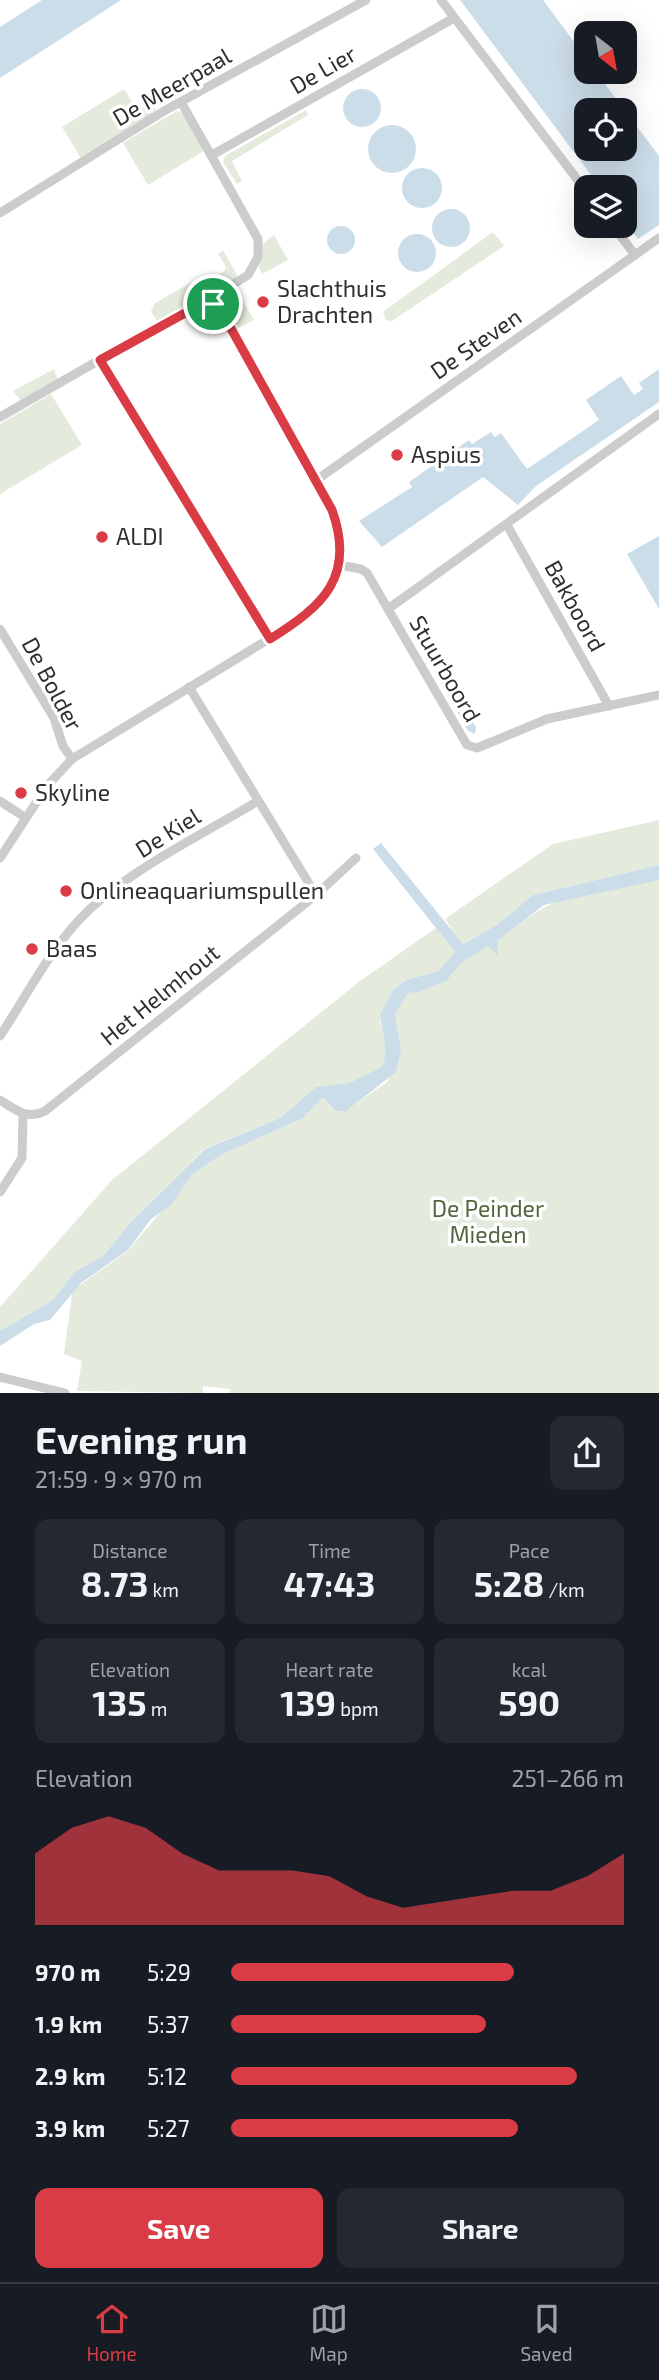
<!DOCTYPE html>
<html lang="en">
<head>
<meta charset="utf-8">
<style>
	body { margin:0; font-family:"Exo 2",sans-serif; background:#242831; color:#f1f3f6; height:100vh; display:flex; flex-direction:column; font-size:26px; white-space:nowrap }
	* { box-sizing:border-box; margin:0 }
	p { font-size:23px; color:#9ea1a6 }
	.icon { flex:none; width:38px; height:38px; fill:none; stroke:currentColor; stroke-width:2; stroke-linecap:round; stroke-linejoin:round }
	.map { position:relative; height:1393px; overflow:hidden }
	.drawer { display:flex; flex-direction:column; background:#171b24; flex:1 }
	.drawer>* { flex:none }
	.needle { width:46px; rotate:149deg }
	.buttons { position:absolute; left:574px; top:21px; display:grid; gap:14px }
	.buttons a { display:grid; place-items:center; width:63px; height:63px; border-radius:14px; background:#171b24; box-shadow:0 7px 28px #0002; font-size:35px }
	.pin { position:absolute; display:grid; place-items:center; width:60px; height:60px; color:#fff; margin:-30px; border:4px solid #fff; border-radius:50%; box-shadow:0 2px 7px #0007 }
	.round { display:grid; place-items:center; flex:none; width:74px; height:74px; border-radius:14px; background:#242831 }
	.overview { display:flex; align-items:center; justify-content:space-between; height:119px; padding:0 35px }
	h1 { font-size:38px; font-weight:700; line-height:52px }
	.stats { display:grid; grid-template-columns:repeat(3,1fr); gap:10px; height:119px; padding:7px 35px }
	.stats div { display:grid; align-content:center; border-radius:14px; background:#242831; text-align:center }
	.stats b { font-size:35px; font-weight:700 }
	.stats small { font-size:19px; font-weight:400 }
	.stats p { font-size:19px }
	.chart { height:196px; padding:14px 35px }
	.chart p { display:flex; justify-content:space-between }
	.chart svg { width:100%; height:126px; margin-top:7px; fill:#da3c46; opacity:.7 }
	.cta { display:flex; gap:14px; margin-top:auto; padding:14px 35px }
	.cta a { flex:1; height:80px; border-radius:14px; background:#da3c46; color:#fff; font-size:28px; font-weight:700; line-height:80px; text-align:center }
	.cta a+a { background:#242831; color:#f1f3f6 }
	ul { padding:0 35px; list-style:none; font-size:23px }
	li { display:grid; grid-template-columns:112px 84px 1fr; align-items:center; height:52px }
	li i { height:18px; border-radius:9px; background:#da3c46 }
	.dock { display:flex; justify-content:space-around; align-items:center; height:98px; border-top:2px solid #363941; background:#171b24; font-size:19px; color:#9ea1a6 }
	.dock a { display:grid; justify-items:center; gap:4px }
	.dock .selected { color:#da3c46 }
	.map>svg:first-child { display:block }
	.green { fill:#e4ebdd }
	.water { fill:#cbdde9; fill-rule:evenodd }
	.lines { fill:none; stroke-linecap:round; stroke-linejoin:round }
	.minor { stroke:#ccc; stroke-width:9 }
	.route-casing { stroke:#fff; stroke-width:14 }
	.route { stroke:#da3c46; stroke-width:9 }
	.poi-dot { fill:#da3c46; stroke:#fff; stroke-width:2.5 }
	.labels { text-anchor:middle; stroke-width:7; stroke-linejoin:round; paint-order:stroke }
	.street-label { font-size:23px; fill:#2f2f2f; stroke:#fff }
	.poi-label { font-size:23px; fill:#2f2f2f; stroke:#fff; text-anchor:start }
	.park-label { font-size:23px; fill:#51673f; stroke:#fff }
</style>
</head>
<body>
<div class="map">
<svg width="659" height="1393" viewBox="0 0 659 1393">
	<rect width="100%" height="100%" fill="#fff"/>
	<g class="green">
		<polygon points="124,89 138,111 152,104 158,113 82,160 62,127"/>
		<polygon points="306,110 308,115 232,161 242,181 237,184 223,162 225,156"/>
		<polygon points="177,111 185,114 207,149 148,185 123,143"/>
		<polygon points="493,232 504,246 392,321 386,320 383,312"/>
		<path d="M274,235L288,260L262,274C254,258 260,243 274,235Z"/>
		<polygon points="223,250 238,277 158,323 151,311 155,303 192,282 196,287 224,271 226,267 218,254"/>
		<polygon points="236,289 254,320 236,329 222,302 225,295"/>
		<polygon points="54,369 58,380 21,401 13,391"/>
		<polygon points="51,394 82,445 0,494 0,424"/>
		<polygon points="659,820 659,865 533,895 498,924 462,944 445,919 553,844"/>
		<path d="M659,877V1393H230V1389L203,1386V1393L77,1391L82,1361L64,1354L72,1294L77,1287L128,1251L192,1175L221,1155L303,1118L323,1097L332,1109L344,1112L387,1082L401,1050L395,1014L409,992L520,924C558,891 611,888 659,877Z"/>
		<polygon points="436,928 455,952 438,971 406,980 393,990 380,1019 385,1046 384,1063 381,1068 349,1083 316,1087 280,1118 204,1149 129,1224 103,1256 74,1272 53,1300 0,1331 0,1307 112,1180 360,981"/>
	</g>
	<g class="water">
		<polygon points="42,0 121,0 0,78 0,27"/>
		<path d="M460,0H543L586,58V72H596L659,156V225L638,239L625,221V187H600ZM586,110H625V149H586Z"/>
		<circle cx="362" cy="108" r="19"/>
		<circle cx="392" cy="149" r="24"/>
		<circle cx="422" cy="188" r="20"/>
		<circle cx="451" cy="228" r="19"/>
		<circle cx="341" cy="240" r="14"/>
		<circle cx="417" cy="253" r="19"/>
		<polygon points="659,369 659,402 536,486 518,505 483,477 382,547 359,521 412,487 409,482 469,440 472,444 491,432 495,437 501,433 527,469 599,420 586,400 621,376 634,395 643,389 639,383"/>
		<polygon points="659,536 659,609 627,554"/>
		<polygon points="441,672 476,727 475,734 468,731 437,676"/>
		<polygon points="381,843 463,944 498,924 533,895 659,865 659,880 544,905 497,941 498,956 488,946 460,964 446,981 416,993 409,992 395,1014 401,1050 396,1072 345,1112 334,1110 323,1097 303,1118 221,1155 192,1175 171,1205 151,1219 128,1250 81,1283 50,1320 34,1324 0,1346 0,1331 53,1300 74,1272 103,1256 129,1224 205,1149 280,1118 316,1087 349,1083 380,1068 384,1063 385,1046 380,1015 393,990 406,980 438,971 455,952 373,849"/>
	</g>
	<g class="lines">
		<g class="minor">
			<polyline points="441,0 586,191"/>
			<polyline points="212,155 454,18"/>
			<polyline points="0,213 164,111 366,0"/>
			<polyline points="613,226 635,255"/>
			<polyline points="100,360 270,639"/>
			<polyline points="0,417 197,304 213,304 224,290 248,275 258,257 258,239 181,102"/>
			<polyline points="315,481 659,238"/>
			<polyline points="507,525 609,706"/>
			<polyline points="339,565 361,569 367,573 467,745 477,748 547,719 659,695"/>
			<polyline points="388,609 659,414"/>
			<polyline points="0,629 54,718 63,746 72,759 47,786 0,858"/>
			<polyline points="189,687 316,895"/>
			<path d="M72,759L305,617C338,587 347,552 332,510L224,316L213,304"/>
			<polyline points="0,801 26,818"/>
			<path d="M0,1036C28,994 53,943 90,909C135,867 205,833 258,801"/>
			<path d="M0,1100C16,1110 27,1120 45,1111L316,895L356,858"/>
			<polyline points="0,1192 22,1158 23,1115"/>
			<polyline points="0,1377 65,1393"/>
		</g>
	</g>
	<g class="lines">
		<g class="route-casing">
			<path id="route" d="M205,302L213,304L224,316L332,510C356,577 323,606 270,639L100,360Z"/>
		</g>
		<use href="#route" class="route"/>
	</g>
	<g class="poi-dot">
		<circle cx="263" cy="302" r="7"/>
		<circle cx="397" cy="455" r="7"/>
		<circle cx="102" cy="537" r="7"/>
		<circle cx="21" cy="793" r="7"/>
		<circle cx="66" cy="891" r="7"/>
		<circle cx="32" cy="949" r="7"/>
	</g>
	<g class="labels">
		<g class="street-label">
			<text transform="translate(323 70) rotate(-30)" y="8">De Lier</text>
			<text transform="translate(172 87) rotate(-30)" y="8">De Meerpaal</text>
			<text transform="translate(476 344) rotate(-35)" y="8">De Steven</text>
			<text transform="translate(575 606) rotate(61)" y="8">Bakboord</text>
			<text transform="translate(445 669) rotate(60)" y="8">Stuurboord</text>
			<text transform="translate(52 684) rotate(62)" y="8">De Bolder</text>
			<text transform="translate(168 833) rotate(-32)" y="8">De Kiel</text>
			<text transform="translate(160 995) rotate(-39)" y="8">Het Helmhout</text>
		</g>
		<g class="poi-label">
			<text x="277" y="297">Slachthuis<tspan x="277" dy="26">Drachten</tspan></text>
			<text x="411" y="463">Aspius</text>
			<text x="116" y="545">ALDI</text>
			<text x="35" y="801">Skyline</text>
			<text x="80" y="899">Onlineaquariumspullen</text>
			<text x="46" y="957">Baas</text>
		</g>
		<g class="park-label">
			<text x="488" y="1217">De Peinder<tspan x="488" dy="26">Mieden</tspan></text>
		</g>
	</g>
</svg>
<div class="buttons">
<a><svg class="needle" viewBox="-14 -14 28 28"><path d="M0-13l5 13h-10z" fill="#e53935"/><path d="M0 13l5-13h-10z" fill="#9ea1a6"/></svg></a>
<a><svg class="icon" aria-label="locate" viewBox="0 0 24 24"><circle cx="12" cy="12" r="6"/><path d="M12 2v4M12 18v4M2 12h4M18 12h4"/></svg></a>
<a><svg class="icon" aria-label="layers" viewBox="0 0 24 24"><path d="M12 4l9 5-9 5-9-5zM3 14l9 5 9-5"/></svg></a>
</div>
<div class="pin" style="left:213px;top:304px;background:#1e9e55"><svg class="icon" aria-label="arrive" viewBox="0 0 24 24"><path d="M6 21V4h12l-3 4 3 4H6"/></svg></div>
</div>
<section class="drawer">
<div class="overview"><div><h1>Evening run</h1><p>21:59 · 9 × 970 m</p></div><a class="round"><svg class="icon" aria-label="share" viewBox="0 0 24 24"><path d="M12 15V3M7 8l5-5 5 5M5 13v7h14v-7"/></svg></a></div>
<div class="stats">
<div><p>Distance</p><b>8.73<small> km</small></b></div>
<div><p>Time</p><b>47:43</b></div>
<div><p>Pace</p><b>5:28<small> /km</small></b></div>
</div>
<div class="stats">
<div><p>Elevation</p><b>135<small> m</small></b></div>
<div><p>Heart rate</p><b>139<small> bpm</small></b></div>
<div><p>kcal</p><b>590</b></div>
</div>
<div class="chart"><p><span>Elevation</span>251–266 m</p>
<svg viewBox="0 0 160 44" preserveAspectRatio="none"><path d="M0 44V19L10 10L20 6L30 10L40 19L50 25L60 25L70 25L80 27L90 34L100 38L110 36L120 34L130 32L140 32L150 27L160 19V44z"/></svg>
</div>
<ul>
<li><b>970 m</b>5:29<i style="width:72%"></i></li>
<li><b>1.9 km</b>5:37<i style="width:65%"></i></li>
<li><b>2.9 km</b>5:12<i style="width:88%"></i></li>
<li><b>3.9 km</b>5:27<i style="width:73%"></i></li>
</ul>
<div class="cta"><a>Save</a><a>Share</a></div>
</section>
<nav class="dock">
<a class="selected"><svg class="icon" aria-label="home" viewBox="0 0 24 24"><path d="M3 11l9-7 9 7M6 9v11h12V9"/></svg>Home</a>
<a><svg class="icon" aria-label="map" viewBox="0 0 24 24"><path d="M3 6l6-2 6 2 6-2v14l-6 2-6-2-6 2zM9 4v14M15 6v14"/></svg>Map</a>
<a><svg class="icon" aria-label="saved" viewBox="0 0 24 24"><path d="M7 4h10v16l-5-4-5 4z"/></svg>Saved</a>
</nav>
</body>
</html>
